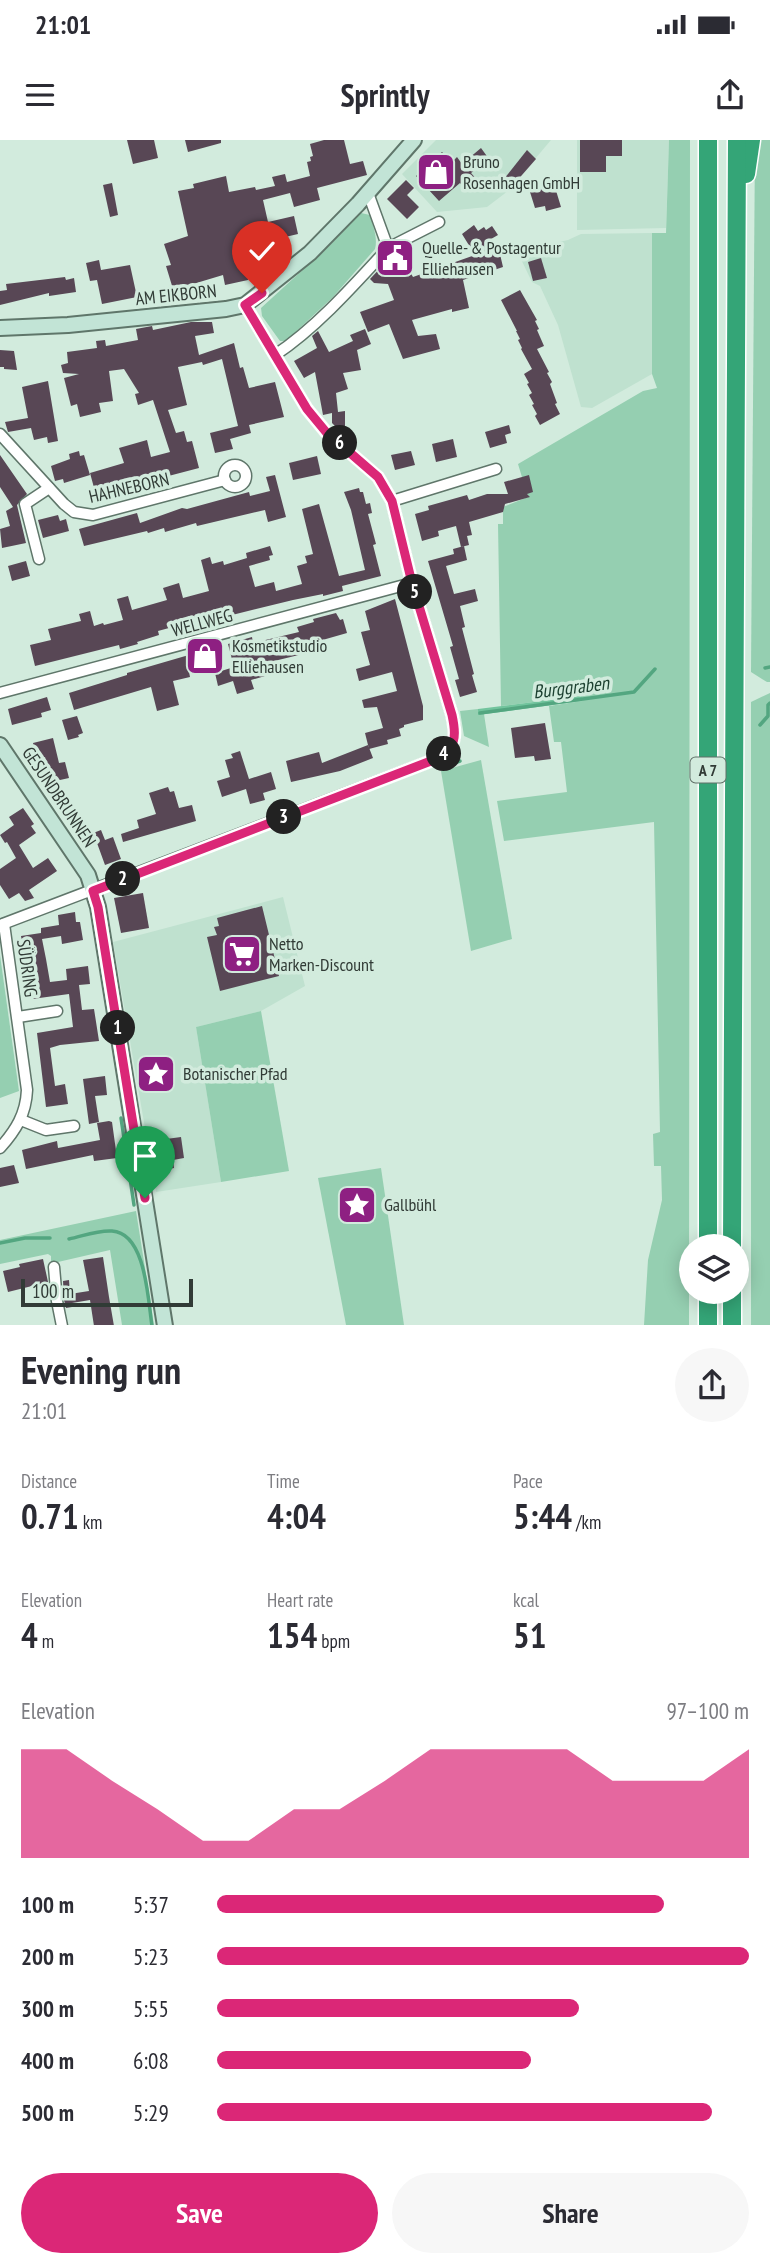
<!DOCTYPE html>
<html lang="en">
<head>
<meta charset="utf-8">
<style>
	body { margin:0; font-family:"PT Sans Narrow",sans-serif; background:#f7f7f7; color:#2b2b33; height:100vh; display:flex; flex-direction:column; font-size:26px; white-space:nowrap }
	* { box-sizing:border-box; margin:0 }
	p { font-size:23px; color:#7c7c81 }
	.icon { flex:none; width:38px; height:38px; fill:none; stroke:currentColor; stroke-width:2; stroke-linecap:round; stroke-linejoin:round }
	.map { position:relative; height:1185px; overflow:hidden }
	.sheet { display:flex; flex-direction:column; background:#fff; flex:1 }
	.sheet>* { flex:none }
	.controls { position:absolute; left:679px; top:1094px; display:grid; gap:14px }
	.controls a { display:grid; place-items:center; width:70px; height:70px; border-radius:50%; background:#fff; box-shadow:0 4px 18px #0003; font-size:35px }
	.scale { position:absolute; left:21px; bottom:18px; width:172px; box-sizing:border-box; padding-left:7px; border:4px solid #313b36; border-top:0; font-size:19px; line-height:24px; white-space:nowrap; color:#313b36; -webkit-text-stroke:5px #d2ebdd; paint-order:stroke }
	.pin { position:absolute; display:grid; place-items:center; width:60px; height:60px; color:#fff; margin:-72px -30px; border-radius:50% 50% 50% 0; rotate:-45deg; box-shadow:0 0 7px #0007 }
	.pin .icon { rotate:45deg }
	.km { position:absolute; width:35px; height:35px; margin:-18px; border-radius:50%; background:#222; color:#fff; font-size:19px; line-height:35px; text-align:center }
	.round { display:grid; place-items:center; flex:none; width:74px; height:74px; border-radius:37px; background:#f7f7f7 }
	.summary { display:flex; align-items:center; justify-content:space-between; height:119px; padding:0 21px }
	h1 { font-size:38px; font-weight:700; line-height:52px }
	.metrics { display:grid; grid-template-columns:repeat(3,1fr); gap:10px; height:119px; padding:7px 21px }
	.metrics div { display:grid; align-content:center }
	.metrics b { font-size:35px; font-weight:700 }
	.metrics small { font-size:19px; font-weight:400 }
	.metrics p { font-size:19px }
	.chart { height:196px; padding:14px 21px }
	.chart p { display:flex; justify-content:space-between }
	.chart svg { width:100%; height:126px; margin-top:7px; fill:#db2777; opacity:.7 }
	.button { display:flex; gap:14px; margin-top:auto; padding:14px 21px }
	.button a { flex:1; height:80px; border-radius:42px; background:#db2777; color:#fff; font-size:28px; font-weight:700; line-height:80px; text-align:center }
	.button a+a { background:#f7f7f7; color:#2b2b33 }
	ul { padding:0 21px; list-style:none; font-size:23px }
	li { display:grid; grid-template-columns:112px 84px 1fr; align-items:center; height:52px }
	li i { height:18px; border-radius:9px; background:#db2777 }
	.status { display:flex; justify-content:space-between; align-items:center; height:49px; padding:0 35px; background:#fff; direction:ltr }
	.status svg { height:19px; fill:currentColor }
	header { display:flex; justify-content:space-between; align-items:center; height:91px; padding:0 21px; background:#fff; font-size:32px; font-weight:700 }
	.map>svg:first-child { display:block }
	.built { fill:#bfe1cf }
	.green { fill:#95cfb1 }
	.forest { fill:#72c49d }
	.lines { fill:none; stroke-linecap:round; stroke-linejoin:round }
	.stream { stroke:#53a680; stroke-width:3.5 }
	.building { fill:#584755 }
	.street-casing { stroke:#5f766a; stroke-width:13 }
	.secondary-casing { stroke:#5f766a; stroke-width:18 }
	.highway-casing { stroke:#fff; stroke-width:21 }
	.street { stroke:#fff; stroke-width:10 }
	.secondary { stroke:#c2e4d6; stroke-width:14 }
	.highway { stroke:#34a577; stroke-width:18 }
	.route-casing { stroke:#fff; stroke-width:14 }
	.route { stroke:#db2777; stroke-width:9 }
	.labels { text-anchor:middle; stroke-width:7; stroke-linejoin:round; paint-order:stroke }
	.shield { fill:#d2ebdd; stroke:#617068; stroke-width:2 }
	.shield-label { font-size:16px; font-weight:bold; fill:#313b36 }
	.poi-label { font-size:18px; fill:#313b36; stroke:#d2ebdd; text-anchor:start }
	.street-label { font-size:18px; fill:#313b36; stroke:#d2ebdd }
	.water-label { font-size:19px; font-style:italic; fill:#1d4131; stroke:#d2ebdd }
</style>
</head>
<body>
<div class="status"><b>21:01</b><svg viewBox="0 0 49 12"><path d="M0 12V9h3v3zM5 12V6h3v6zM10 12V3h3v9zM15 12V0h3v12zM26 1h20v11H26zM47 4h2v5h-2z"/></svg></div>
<header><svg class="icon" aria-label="menu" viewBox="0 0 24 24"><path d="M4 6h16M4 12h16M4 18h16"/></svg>Sprintly<svg class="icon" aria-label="share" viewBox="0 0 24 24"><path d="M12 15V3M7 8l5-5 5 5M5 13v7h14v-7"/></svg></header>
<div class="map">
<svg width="770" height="1186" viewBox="0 0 770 1186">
	<rect width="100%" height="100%" fill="#d2ebdd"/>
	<g class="built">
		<polygon points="436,0 551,0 508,51 487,67 437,72 402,34"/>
		<polygon points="577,0 669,0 666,88 577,90"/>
		<polygon points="652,93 652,234 592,268 581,267 558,185 540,146 532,142 517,111 568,100 581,94"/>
		<polygon points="283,757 305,846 261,871 196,887 221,1042 156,1052 113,802"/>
	</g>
	<g class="green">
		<polygon points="669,0 690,0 689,1185 644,1185 648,1120 662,1060 661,1026 654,1026 653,994 660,992 654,682 504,701 497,661 567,652 561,602 554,602 549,566 582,561 582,556 501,566 498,384 503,384 503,367 528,357 518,324 643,251 657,248 652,234 652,93 666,93"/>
		<polygon points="755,0 770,0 770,542 767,542 751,532"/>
		<path d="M361,73L370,75C373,86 378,98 375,109L333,157L286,201H280L262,176L261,168L330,105Z"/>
		<polygon points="770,553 770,1185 751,1186 751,562"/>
		<polygon points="478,569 479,574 484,574 489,607 464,596 460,571"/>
		<polygon points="481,620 512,799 471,811 441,631"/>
		<polygon points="0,815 19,951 0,958"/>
		<polygon points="261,871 289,1031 221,1042 196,887"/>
		<polygon points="381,1028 404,1185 346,1185 318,1038"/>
		<polygon points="136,1071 154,1185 122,1185 110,1110 58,1122 51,1123 51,1116 48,1114 0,1124 0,1100"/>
	</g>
	<polygon class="forest" points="582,556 582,561 478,575 478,569"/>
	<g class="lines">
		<g class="stream">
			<polyline points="765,528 770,527"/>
			<polyline points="480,573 634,552 655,529"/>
			<polyline points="760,585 768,576 768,565 770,563"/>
			<polyline points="441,628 460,621"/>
			<polyline points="121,978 134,1065"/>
			<path d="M69,1099C83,1096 98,1090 112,1091C146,1093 148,1160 152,1186"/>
			<polyline points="0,1103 25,1098 50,1098"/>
		</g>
	</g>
	<g class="building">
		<polygon points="127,0 154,0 158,18 133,24"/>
		<polygon points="185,0 221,0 221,3 188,12"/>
		<polygon points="324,0 344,0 350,24 363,21 367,35 317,48 320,60 294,67 290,53 263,60 268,82 294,76 298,94 268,101 268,103 259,105 271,121 248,137 248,140 225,145 223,135 193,144 197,157 183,162 178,147 173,149 166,126 171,125 164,104 188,96 178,51 194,48 193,44 226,36 229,52 255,47 256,50 275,46 272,37 285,34 287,42 310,36 307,22 311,21 310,17 313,16 310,4"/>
		<polygon points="580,0 622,0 622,16 606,16 606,32 580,32"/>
		<polygon points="481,8 489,19 471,33 478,41 467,51 460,43 439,61 416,36 442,12 452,22 457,17 462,24"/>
		<polygon points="527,10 536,19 508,51 500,44"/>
		<polygon points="406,40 414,48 407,55 419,67 407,79 387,59"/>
		<polygon points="112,43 118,75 110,77 103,45"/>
		<polygon points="554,44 561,67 546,71 545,66 535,68 530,52"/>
		<polygon points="474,85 478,91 484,87 486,90 492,86 498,95 491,99 499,110 503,127 494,130 495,133 483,136 483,133 463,140 469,168 452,172 452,169 412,180 418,196 436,194 440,209 403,219 389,184 368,192 360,172 394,160 388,144 374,143 370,139 385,123 400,115 413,137 475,115 462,94"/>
		<polygon points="541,118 547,138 533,141 528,122"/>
		<polygon points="99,120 101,130 130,125 137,157 102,164 97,140 90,141 86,123"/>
		<polygon points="65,137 66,140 74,138 76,152 49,156 49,153 0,165 0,151 7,150 6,144"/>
		<polygon points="520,150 537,180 535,181 539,189 537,190 544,206 537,209 549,232 547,233 552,242 550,244 557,263 555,264 560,274 540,285 535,276 537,274 532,265 534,264 529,255 532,253 527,244 529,243 524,234 532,229 521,209 522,208 518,200 520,199 516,191 517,191 501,160"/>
		<polygon points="191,182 212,182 214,193 195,196 199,215 234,203 240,228 243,227 249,248 275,242 284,277 249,285 251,293 230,299 233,309 215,313 210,293 238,286 222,219 203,225 202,222 178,227 187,265 168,270 176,293 184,291 187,302 192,301 199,328 96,355 90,333 124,323 119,308 147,300 151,317 170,312 153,260 138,265 135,254 139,253 124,229 109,231 113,261 99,263 101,272 80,277 77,264 71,266 64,238 79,234 63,233 61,225 68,223 67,212 97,208 96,201 105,200 106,206 138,200 136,189 152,186 153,190"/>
		<polygon points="365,189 371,204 357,210 361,230 343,233 348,249 336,253 338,272 345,271 345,286 335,286 332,283 332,273 323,275 315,232 304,238 294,221 317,208 312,196 318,191 329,212 353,201 350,195"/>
		<polygon points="0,210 14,211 17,230 4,229 4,227 0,227"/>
		<polygon points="48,241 58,301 48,303 47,297 34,300 31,288 8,292 5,282 28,278 22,247"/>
		<polygon points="509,285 511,293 505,295 507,303 490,308 485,292"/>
		<polygon points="453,299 457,317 436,322 432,304"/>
		<polygon points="79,311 80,316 84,315 90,335 64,343 63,339 55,341 51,326 70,319 69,314"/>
		<polygon points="411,311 415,325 395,330 391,315"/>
		<polygon points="0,315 27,354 17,365 26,403 2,408 0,389 10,386 6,371 13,367 0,347"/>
		<polygon points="317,316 321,334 293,340 289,323"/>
		<polygon points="275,335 286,377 268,382 265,370 197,386 196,383 165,392 164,388 148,393 147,391 84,406 79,389 137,373 140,383 182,368 187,369 249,352 250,356 270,351 266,337"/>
		<polygon points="529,335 533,352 527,354 530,357 505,364 503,372 469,382 472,395 467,396 469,405 461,407 456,386 438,391 439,396 422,401 415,374 429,370 428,366 467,355 469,360 487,354 508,354 504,342"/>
		<polygon points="359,348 360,352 363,352 366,364 370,363 372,373 368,374 376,404 373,405 381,436 342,446 343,451 323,456 323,454 293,460 220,478 219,473 201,478 204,490 193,492 191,482 158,491 159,495 137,502 138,504 120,509 119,505 35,526 30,505 51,500 48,489 81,481 79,474 90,471 94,486 103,483 104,485 123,480 117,459 128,456 132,470 167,460 163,448 179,443 183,458 209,451 201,420 210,417 212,424 223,421 224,425 247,418 246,413 270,406 273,415 269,416 270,420 249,426 255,447 274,442 276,451 302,444 297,426 307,423 305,416 313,414 302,369 319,364 339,436 365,430 351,370 344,352"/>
		<polygon points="58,375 60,381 66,379 69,391 43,398 38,380"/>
		<polygon points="464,406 467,420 446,426 454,454 475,449 478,461 460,466 465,487 462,488 474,534 472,535 477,552 460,557 455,540 459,539 450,507 453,506 428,421 454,414 453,409"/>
		<polygon points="26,421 30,436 12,441 8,426"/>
		<polygon points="395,459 423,566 423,580 404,585 404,587 399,589 401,596 387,600 388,604 369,609 365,593 383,588 377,567 364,568 362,560 397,551 392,532 359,541 356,529 370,525 361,492 370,490 365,471"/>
		<polygon points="336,473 340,480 343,479 347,493 319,501 320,504 314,506 315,511 262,524 265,536 251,540 254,549 237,554 233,541 218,546 215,533 234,527 228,504 252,497 253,503 299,492 297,487 314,482 313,479"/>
		<polygon points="206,510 211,526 189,532 190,537 173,541 179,565 157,571 151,547 74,570 69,553 127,535 127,533"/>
		<polygon points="47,557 51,570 41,573 42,577 12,585 8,569"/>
		<polygon points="77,576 83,593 78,595 79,597 68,600 62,580"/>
		<polygon points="545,583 551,619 535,621 534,616 515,618 511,588"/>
		<polygon points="53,598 59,623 65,622 69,638 51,642 45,617 37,619 33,603"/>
		<polygon points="368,605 373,618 340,631 291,642 286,621 319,612 322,623"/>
		<polygon points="240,611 249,639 271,632 276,649 263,653 265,660 250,664 246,649 222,657 217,641 230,637 225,620 233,618 231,614"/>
		<polygon points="168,647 170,652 174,651 179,668 192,665 196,681 123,702 121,694 139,688 137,680 156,674 149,653"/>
		<polygon points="23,668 34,684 31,686 36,693 19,705 33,728 48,718 57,731 29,750 34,758 25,761 19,753 9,759 0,745 0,729 16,718 7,702 5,703 0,695 14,685 9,677"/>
		<polygon points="101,690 105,700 113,697 121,719 105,725 97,703 91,705 88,695"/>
		<polygon points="143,753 149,788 121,793 114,758"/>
		<polygon points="262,766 279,836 220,851 207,797 217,795 214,787 219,786 217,778"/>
		<polygon points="75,772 76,782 80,782 83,800 62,804 61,796 42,799 46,819 50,842 67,840 66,829 88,826 90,844 79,845 82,870 94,869 99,901 60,905 50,908 55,946 65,944 68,964 46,967 37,893 73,887 69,854 32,859 21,796 41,793 41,788 59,785 58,775"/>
		<polygon points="105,936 107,955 95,956 99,982 89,984 83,939"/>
		<polygon points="109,981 112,982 117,1018 94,1021 93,1015 26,1029 22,1010 57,1001 58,1008 100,1000 97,983"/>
		<polygon points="181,997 184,1018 173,1020 174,1028 164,1030 159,1000"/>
		<polygon points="14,1025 19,1043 0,1047 0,1028"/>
		<polygon points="103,1117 109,1157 114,1186 94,1186 90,1160 72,1163 72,1167 66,1168 64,1160 63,1141 69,1140 70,1154 89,1151 83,1120"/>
		<polygon points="43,1119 48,1142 8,1152 3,1131 20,1127 19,1124"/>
	</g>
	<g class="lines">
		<g class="street-casing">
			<g id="street">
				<polyline points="388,108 439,82"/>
				<path d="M275,215C316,188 355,144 388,108L368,53"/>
				<polyline points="0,294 64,364 74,372 93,375 225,340"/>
				<circle cx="235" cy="336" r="11"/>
				<polyline points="392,361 496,329"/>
				<polyline points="39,419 25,364 49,348"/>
				<polyline points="0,553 412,443"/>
				<path d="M0,785L436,619C456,606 457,598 452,575L412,443L392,361L378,337L326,292L307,269L245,165"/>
				<polyline points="18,877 57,871"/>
				<polyline points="21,980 46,990 74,986"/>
				<path d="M0,1008C16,990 26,974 27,950L4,784"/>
				<polyline points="54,1127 57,1161 62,1186"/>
			</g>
		</g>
		<g class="secondary-casing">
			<g id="secondary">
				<polyline points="0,188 68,185 226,169 245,165 310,113 358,64 414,0"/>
				<polyline points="0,605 88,735 98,767 165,1186"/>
			</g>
		</g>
		<g class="highway-casing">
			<g id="highway">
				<polyline points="746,34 751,0"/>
				<polyline points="708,1106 708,0"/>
				<polyline points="732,1106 737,0"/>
				<polyline points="708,1186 708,1152"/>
				<polyline points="732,1186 732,1152"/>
			</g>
		</g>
		<use href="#street" class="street"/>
		<use href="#secondary" class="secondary"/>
		<use href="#highway" class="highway"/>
	</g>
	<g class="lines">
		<g class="route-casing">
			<path id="route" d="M145,1058L98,767L93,751L436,619C456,606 457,598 452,575L412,443L392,361L378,337L326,292L307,269L245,165L262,153"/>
		</g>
		<use href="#route" class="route"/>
	</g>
	<defs>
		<g id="shop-square" transform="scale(2.0125)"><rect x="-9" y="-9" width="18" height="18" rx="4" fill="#8e2082" stroke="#d2ebdd"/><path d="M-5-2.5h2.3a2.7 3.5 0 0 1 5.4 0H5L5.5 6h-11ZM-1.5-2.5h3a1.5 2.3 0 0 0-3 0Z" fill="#fff"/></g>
		<g id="civic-square" transform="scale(2.0125)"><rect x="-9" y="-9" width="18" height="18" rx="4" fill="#8e2082" stroke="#d2ebdd"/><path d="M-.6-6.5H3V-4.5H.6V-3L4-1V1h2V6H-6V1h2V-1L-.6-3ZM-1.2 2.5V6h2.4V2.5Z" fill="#fff"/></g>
		<g id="supermarket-square" transform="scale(2.0125)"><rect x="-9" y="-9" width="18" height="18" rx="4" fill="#8e2082" stroke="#d2ebdd"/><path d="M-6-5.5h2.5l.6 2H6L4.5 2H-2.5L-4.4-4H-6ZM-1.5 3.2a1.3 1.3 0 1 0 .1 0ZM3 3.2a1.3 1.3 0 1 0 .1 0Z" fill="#fff"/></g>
		<g id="sight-square" transform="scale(2.0125)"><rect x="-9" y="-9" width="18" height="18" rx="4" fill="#8e2082" stroke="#d2ebdd"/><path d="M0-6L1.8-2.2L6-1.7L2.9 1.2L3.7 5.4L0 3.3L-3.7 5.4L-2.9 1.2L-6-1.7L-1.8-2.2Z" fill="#fff"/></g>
	</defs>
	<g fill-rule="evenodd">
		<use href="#shop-square" x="436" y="32"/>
		<use href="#civic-square" x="395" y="118"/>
		<use href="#shop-square" x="205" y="516"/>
		<use href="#supermarket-square" x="242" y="814"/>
		<use href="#sight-square" x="156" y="934"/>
		<use href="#sight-square" x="357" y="1065"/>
	</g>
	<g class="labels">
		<rect class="shield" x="690.5" y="617.5" width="35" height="25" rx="5"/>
		<g class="shield-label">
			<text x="708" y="636">A 7</text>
		</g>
		<g class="poi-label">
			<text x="463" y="28">Bruno<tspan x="463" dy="21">Rosenhagen GmbH</tspan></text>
			<text x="422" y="114">Quelle- &amp; Postagentur<tspan x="422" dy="21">Elliehausen</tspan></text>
			<text x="232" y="512">Kosmetikstudio<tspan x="232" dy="21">Elliehausen</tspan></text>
			<text x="269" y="810">Netto<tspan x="269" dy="21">Marken-Discount</tspan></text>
			<text x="183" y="940">Botanischer Pfad</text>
			<text x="384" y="1071">Gallbühl</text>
		</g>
		<g class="street-label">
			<text transform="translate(176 155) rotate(-6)" y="6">AM EIKBORN</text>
			<text transform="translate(129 348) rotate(-13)" y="6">HAHNEBORN</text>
			<text transform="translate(202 483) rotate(-15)" y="6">WELLWEG</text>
			<text transform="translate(59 657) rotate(56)" y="6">GESUNDBRUNNEN</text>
			<text transform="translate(27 828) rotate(82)" y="6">SÜDRING</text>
		</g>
		<g class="water-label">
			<text transform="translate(571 547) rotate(-7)" y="7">Burggraben</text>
		</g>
	</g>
</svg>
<div class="controls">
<a><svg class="icon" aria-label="layers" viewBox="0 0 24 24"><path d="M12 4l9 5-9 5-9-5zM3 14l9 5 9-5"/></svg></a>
</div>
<div class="scale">100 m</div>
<div class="pin" style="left:145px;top:1058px;background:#1e9e55"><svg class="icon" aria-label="arrive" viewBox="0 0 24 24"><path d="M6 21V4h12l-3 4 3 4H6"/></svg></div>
<div class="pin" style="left:262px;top:153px;background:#d93025"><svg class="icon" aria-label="check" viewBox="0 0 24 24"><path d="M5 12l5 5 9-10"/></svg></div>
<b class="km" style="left:118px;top:888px">1</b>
<b class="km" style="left:123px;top:739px">2</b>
<b class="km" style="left:284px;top:677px">3</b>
<b class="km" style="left:444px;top:614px">4</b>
<b class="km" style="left:415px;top:452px">5</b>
<b class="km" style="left:340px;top:303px">6</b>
</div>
<section class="sheet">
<div class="summary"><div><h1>Evening run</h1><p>21:01</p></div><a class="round"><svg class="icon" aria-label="share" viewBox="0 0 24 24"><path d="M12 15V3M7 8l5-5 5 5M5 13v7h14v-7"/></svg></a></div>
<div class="metrics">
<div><p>Distance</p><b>0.71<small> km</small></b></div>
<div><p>Time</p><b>4:04</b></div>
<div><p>Pace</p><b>5:44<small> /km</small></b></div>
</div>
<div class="metrics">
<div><p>Elevation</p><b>4<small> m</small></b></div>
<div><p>Heart rate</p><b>154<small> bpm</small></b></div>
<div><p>kcal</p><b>51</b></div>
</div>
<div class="chart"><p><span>Elevation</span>97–100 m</p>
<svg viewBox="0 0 160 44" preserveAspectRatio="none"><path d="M0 44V6L10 6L20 17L30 27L40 38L50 38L60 27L70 27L80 17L90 6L100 6L110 6L120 6L130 17L140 17L150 17L160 6V44z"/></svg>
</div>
<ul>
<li><b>100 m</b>5:37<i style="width:84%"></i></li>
<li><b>200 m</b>5:23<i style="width:100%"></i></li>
<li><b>300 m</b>5:55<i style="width:68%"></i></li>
<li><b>400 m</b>6:08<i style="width:59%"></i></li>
<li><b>500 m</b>5:29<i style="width:93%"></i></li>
</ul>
<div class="button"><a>Save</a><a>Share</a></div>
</section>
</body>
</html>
